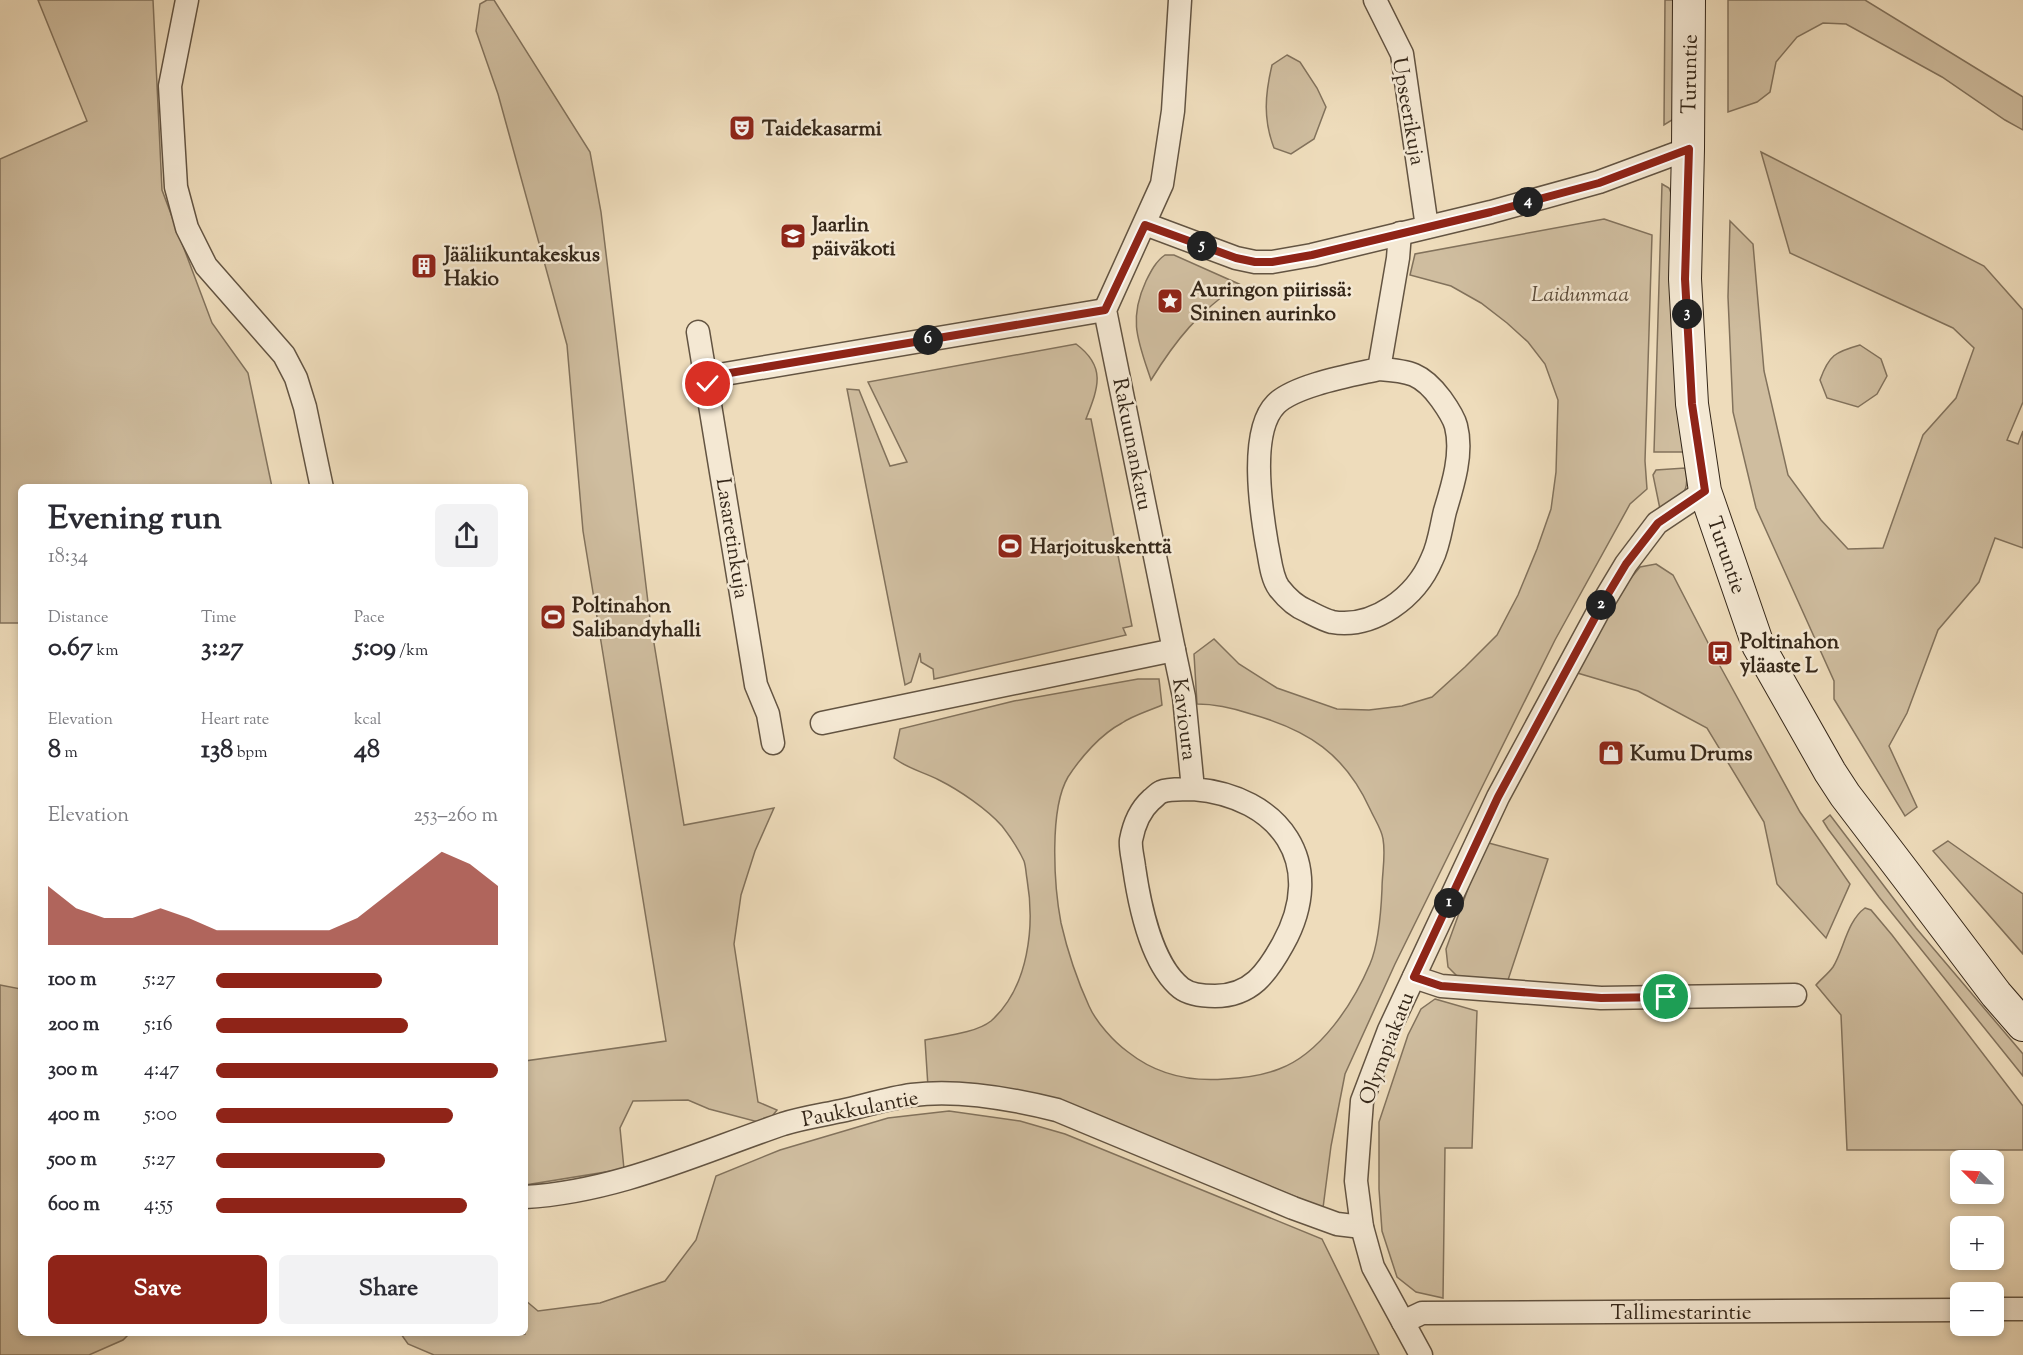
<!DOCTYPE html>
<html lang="en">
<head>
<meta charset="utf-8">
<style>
	body { margin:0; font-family:"Sorts Mill Goudy",serif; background:#f2f2f3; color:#2b2b33; height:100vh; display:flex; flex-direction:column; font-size:22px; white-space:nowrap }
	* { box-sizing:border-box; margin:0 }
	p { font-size:20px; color:#7c7c81 }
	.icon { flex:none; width:33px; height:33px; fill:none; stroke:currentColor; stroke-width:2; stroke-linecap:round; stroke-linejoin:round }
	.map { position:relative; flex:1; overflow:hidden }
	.sheet { position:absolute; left:18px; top:484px; width:510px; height:852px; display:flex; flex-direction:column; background:#fff; border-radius:9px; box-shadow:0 3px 9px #0003 }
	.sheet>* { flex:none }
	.needle { width:39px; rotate:294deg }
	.buttons { position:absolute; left:1950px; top:1150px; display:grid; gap:12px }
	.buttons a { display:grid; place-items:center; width:54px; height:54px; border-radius:9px; background:#fff; box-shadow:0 3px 9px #0003; font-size:30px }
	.pin { position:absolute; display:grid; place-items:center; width:51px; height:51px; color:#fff; margin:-26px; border:3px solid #fff; border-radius:50%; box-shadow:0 2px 6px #0007 }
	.km { position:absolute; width:30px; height:30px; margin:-15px; border-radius:50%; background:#222; color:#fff; font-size:16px; line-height:30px; text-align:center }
	.round { display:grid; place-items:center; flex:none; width:63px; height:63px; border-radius:9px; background:#f2f2f3 }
	.headline { display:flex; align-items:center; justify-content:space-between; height:102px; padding:0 30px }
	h1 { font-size:33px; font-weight:800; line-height:45px }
	.stats { display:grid; grid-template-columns:repeat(3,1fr); gap:9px; height:102px; padding:6px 30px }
	.stats div { display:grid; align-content:center }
	.stats b { font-size:26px; font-weight:800 }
	.stats small { font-size:16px; font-weight:400 }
	.stats p { font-size:16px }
	.chart { height:168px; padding:12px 30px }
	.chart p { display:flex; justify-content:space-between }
	.chart svg { width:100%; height:108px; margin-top:6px; fill:#8f2418; opacity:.7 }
	.action { display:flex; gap:12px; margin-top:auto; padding:12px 30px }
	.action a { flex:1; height:69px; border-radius:9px; background:#8f2418; color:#fff; font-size:24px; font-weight:800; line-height:69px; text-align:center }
	.action a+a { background:#f2f2f3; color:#2b2b33 }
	ul { padding:0 30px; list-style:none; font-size:20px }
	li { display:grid; grid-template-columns:96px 72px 1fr; align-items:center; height:45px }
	li i { height:15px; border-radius:8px; background:#8f2418 }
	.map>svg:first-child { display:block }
	.green { fill:#cfbd9f; stroke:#82725c; stroke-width:1.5 }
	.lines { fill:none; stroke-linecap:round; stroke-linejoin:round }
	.street-casing { stroke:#635442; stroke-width:25 }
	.secondary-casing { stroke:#352719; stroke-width:34 }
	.street { stroke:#f4e8d3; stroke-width:22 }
	.secondary { stroke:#f4e8d3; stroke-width:32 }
	.route-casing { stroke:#fff; stroke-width:12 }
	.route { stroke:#8f2418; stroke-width:8 }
	.labels { text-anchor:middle; stroke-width:5; stroke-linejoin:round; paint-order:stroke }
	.street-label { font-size:21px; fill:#352719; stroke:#f4e8d3 }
	.poi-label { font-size:21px; font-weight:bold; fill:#352719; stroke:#f4e8d3; text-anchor:start }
	.park-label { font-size:21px; font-style:italic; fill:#5c4c3a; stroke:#f4e8d3 }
</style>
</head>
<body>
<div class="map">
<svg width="2023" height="1355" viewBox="0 0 2023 1355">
	<rect width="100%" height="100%" fill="#eedcbb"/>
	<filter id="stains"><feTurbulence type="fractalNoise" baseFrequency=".00333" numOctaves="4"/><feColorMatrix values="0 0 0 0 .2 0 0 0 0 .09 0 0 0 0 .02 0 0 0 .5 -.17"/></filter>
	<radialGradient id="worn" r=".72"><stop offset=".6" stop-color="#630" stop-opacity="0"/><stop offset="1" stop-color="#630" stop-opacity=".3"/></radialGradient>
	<g class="green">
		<polygon points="38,0 153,0 162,190 212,323 248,373 272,487 21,488 21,623 0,623 0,159 87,121"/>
		<polygon points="487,0 494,0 590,152 601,212 650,619 684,825 774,808 755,851 741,895 734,944 758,1102 777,1110 766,1124 709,1109 688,1100 633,1101 620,1128 624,1169 525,1185 525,1061 666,1041 583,531 567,345 498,94 476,31 480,4"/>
		<polygon points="1665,0 1677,0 1675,114 1672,120 1664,125"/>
		<polygon points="1728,0 1865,0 2023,97 2023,130 2005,120 1942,77 1846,24 1823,23 1797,37 1776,62 1770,92 1757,102 1728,112"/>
		<path d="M1287,55L1300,62L1317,88L1326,107L1314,139L1291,154L1274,148C1263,119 1265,95 1272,65Z"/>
		<polygon points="1761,152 1984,266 2023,310 2023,402 2007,440 2018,444 2023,431 2023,548 1995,538 1979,582 1938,630 1907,713 1889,746 1917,807 1905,816 1834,699 1834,681 1756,508 1733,412 1728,297 1730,221 1753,244 1764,371 1788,475 1821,520 1848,549 1883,548 1923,435 1956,398 1974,348 1953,328 1790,253"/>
		<polygon points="1662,184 1669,188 1673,198 1672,330 1683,452 1654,452"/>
		<path d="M1604,219L1652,235L1645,461L1647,489L1630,504L1555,640L1485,781L1395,964L1345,1074L1331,1146L1323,1208L1061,1101L1037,1094L968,1083L928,1087L925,1040C944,1036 976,1033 991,1021C1029,987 1035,926 1027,879C1026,874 1026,867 1024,861C1019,850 1009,835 1002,826C987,809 959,790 939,780C924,772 908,769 894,758L900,729L1014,701L1138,679H1159L1162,705C1149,711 1134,715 1122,723C1101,734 1081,757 1068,777C1049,809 1054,886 1061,923C1067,949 1078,982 1089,1006C1096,1022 1114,1042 1128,1052C1157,1075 1189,1082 1225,1079C1244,1078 1261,1076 1279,1069C1320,1054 1353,1004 1370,964C1379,943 1381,912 1382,889C1382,873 1386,855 1383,839C1382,830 1374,818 1370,809C1345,754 1308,730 1251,714C1233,708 1217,704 1197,704L1194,654L1214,639L1239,664L1277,688L1337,709L1369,710L1402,706L1432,697L1465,667L1497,635L1518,595L1537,549L1551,509L1556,472L1558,400L1545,364L1528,342L1507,323L1481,303L1451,286L1410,275L1415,254Z"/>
		<path d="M1165,255H1174L1239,284C1198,313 1177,338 1151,380C1138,341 1128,320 1146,281C1151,271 1156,261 1165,255Z"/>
		<path d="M1076,344C1107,367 1098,388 1086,419H1091L1132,626L1123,628L1126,635L934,679L933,669L921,662L920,653L911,682L905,685L847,389L859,390L890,466L907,462L868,382Z"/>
		<path d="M1860,345L1881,359L1887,376L1877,394L1858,407L1827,398L1820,380C1829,355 1835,352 1860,345Z"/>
		<path d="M1685,468C1691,493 1681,495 1665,513L1660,509L1653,475L1656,470Z"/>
		<polygon points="1656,564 1673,575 1720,666 1800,812 1850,884 1826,938 1777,884 1764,822 1707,728 1638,691 1574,672 1630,579 1640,567"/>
		<polygon points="1830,815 1916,928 2023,1054 2023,1076 1879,897 1828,829 1823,821"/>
		<polygon points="1948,841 2023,894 2023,954 1933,851"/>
		<polygon points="1485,842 1548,859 1508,980 1457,976 1448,967 1446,949"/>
		<path d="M1865,908L1871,910L1892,935L2023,1106V1150H1847L1841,1015L1816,985C1821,979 1828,974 1833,967C1844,949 1847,921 1865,908Z"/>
		<polygon points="0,985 21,989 21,1334 129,1334 123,1340 89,1355 0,1355"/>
		<polygon points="1435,999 1477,1011 1472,1148 1445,1148 1443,1298 1416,1292 1397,1277 1382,1231 1379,1189 1379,1122 1408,1035 1421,1009"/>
		<polygon points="949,1111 1020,1121 1065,1134 1322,1239 1379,1355 434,1355 408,1344 401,1334 525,1334 525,1300 538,1311 600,1303 665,1281 696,1240 716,1176 780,1150 888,1118"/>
	</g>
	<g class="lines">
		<g class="street-casing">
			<g id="street">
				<polyline points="187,0 170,86 176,187 187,228 206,266 284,355 296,378 305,407 322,488"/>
				<polyline points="1375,0 1402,54 1427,227"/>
				<polyline points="1145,224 1236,258 1255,262 1272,262 1312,255 1491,212 1599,182 1688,149"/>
				<polyline points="698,332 756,685 768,714 773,743"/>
				<path d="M1379,369C1353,375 1295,385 1276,404C1249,431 1261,510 1267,545C1270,558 1271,577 1279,588C1286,597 1297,607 1307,611C1315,615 1324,620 1332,622C1374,629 1416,597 1432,559C1439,545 1441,527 1445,511C1453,485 1463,453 1456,426C1454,418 1446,406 1441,399C1422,373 1409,371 1379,369L1398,258L1400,233"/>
				<polyline points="707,377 1105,310"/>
				<path d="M1174,650L1184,697L1193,789C1184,790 1170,788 1161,792C1158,793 1154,798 1151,800C1139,811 1134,824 1131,840C1130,848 1133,858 1134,867C1139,902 1151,964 1181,988C1190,995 1204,996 1215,996C1251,996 1267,973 1283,944C1328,863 1280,796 1193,789"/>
				<polyline points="822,723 1174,650 1105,310 1162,184 1173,111 1180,0"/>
				<polyline points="1414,977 1441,986 1601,998 1795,995"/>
				<path d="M525,1197C616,1192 698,1153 783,1124C802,1118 822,1115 841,1111C864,1106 889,1098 912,1095C957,1089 1013,1099 1057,1110L1293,1208L1337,1224L1362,1227"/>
				<polyline points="1994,1309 2023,1309"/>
				<polyline points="1403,1322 1422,1313 1960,1310"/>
				<polyline points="1421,1355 1373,1267 1362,1227 1356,1181 1362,1101 1389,1030 1498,797 1605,599 1626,564 1657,523 1705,491"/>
			</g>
		</g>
		<g class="secondary-casing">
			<polyline id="secondary" points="1689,0 1688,149 1685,279 1692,404 1705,491 1758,645 1830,772 1845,795 1909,879 1996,994 2023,1025"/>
		</g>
		<use href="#street" class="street"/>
		<use href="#secondary" class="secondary"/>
	</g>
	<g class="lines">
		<g class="route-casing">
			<polyline id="route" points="708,384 706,377 1105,310 1145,225 1236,258 1255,262 1272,262 1312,255 1491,212 1599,183 1689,149 1685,279 1692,404 1705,491 1658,523 1626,564 1605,599 1498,797 1414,977 1441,986 1601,998 1666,997"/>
		</g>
		<use href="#route" class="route"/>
	</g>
	<defs>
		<g id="theatre-square" transform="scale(1.35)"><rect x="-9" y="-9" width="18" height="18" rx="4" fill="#8f2418" stroke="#f4e8d3"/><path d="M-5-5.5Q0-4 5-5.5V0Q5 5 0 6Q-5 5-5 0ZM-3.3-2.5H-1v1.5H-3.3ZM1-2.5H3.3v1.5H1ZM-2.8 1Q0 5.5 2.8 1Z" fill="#fff"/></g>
		<g id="school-square" transform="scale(1.35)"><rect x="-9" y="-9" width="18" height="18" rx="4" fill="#8f2418" stroke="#f4e8d3"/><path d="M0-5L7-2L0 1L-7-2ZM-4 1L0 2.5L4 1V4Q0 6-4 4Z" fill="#fff"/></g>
		<g id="building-square" transform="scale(1.35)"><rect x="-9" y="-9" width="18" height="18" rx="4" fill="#8f2418" stroke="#f4e8d3"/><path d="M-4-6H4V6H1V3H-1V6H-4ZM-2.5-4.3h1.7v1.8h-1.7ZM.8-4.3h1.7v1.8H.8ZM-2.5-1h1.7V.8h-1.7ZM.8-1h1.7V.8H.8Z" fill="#fff"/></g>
		<g id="sight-square" transform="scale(1.35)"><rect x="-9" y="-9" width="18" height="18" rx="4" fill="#8f2418" stroke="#f4e8d3"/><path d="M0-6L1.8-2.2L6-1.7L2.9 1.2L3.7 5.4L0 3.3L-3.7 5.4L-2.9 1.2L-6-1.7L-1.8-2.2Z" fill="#fff"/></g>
		<g id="stadium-square" transform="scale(1.35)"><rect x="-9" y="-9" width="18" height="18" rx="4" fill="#8f2418" stroke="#f4e8d3"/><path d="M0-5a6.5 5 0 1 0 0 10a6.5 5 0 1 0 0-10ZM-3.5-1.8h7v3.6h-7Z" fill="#fff"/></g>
		<g id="bus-square" transform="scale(1.35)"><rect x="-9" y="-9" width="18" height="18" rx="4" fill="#8f2418" stroke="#f4e8d3"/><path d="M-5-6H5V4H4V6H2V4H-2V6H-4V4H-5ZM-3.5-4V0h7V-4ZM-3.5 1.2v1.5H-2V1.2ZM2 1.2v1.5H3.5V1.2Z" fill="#fff"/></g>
		<g id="shop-square" transform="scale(1.35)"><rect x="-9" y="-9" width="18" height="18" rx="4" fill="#8f2418" stroke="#f4e8d3"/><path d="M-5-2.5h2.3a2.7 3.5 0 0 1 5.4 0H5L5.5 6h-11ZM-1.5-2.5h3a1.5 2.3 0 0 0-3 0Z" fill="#fff"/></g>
	</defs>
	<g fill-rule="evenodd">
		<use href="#theatre-square" x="742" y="128"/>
		<use href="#school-square" x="793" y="236"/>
		<use href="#building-square" x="424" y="266"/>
		<use href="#sight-square" x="1170" y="301"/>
		<use href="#stadium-square" x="1010" y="546"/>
		<use href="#stadium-square" x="553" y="617"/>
		<use href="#bus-square" x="1720" y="653"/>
		<use href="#shop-square" x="1611" y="753"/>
	</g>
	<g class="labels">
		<g class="street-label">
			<text transform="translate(1689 74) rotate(-89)" y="7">Turuntie</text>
			<text transform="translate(1409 111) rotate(80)" y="7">Upseerikuja</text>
			<text transform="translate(1133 444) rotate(79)" y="7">Rakuunankatu</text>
			<text transform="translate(733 538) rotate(81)" y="7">Lasaretinkuja</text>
			<text transform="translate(1727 555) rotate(71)" y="7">Turuntie</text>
			<text transform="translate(1185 719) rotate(83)" y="7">Kavioura</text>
			<text transform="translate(1386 1048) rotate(-69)" y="7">Olympiakatu</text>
			<text transform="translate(860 1108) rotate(-11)" y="7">Paukkulantie</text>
			<text x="1681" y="1319">Tallimestarintie</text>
		</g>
		<g class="poi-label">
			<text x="762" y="135">Taidekasarmi</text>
			<text x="812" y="231">Jaarlin<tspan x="812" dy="24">päiväkoti</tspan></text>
			<text x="444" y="261">Jääliikuntakeskus<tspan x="444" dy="24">Hakio</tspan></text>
			<text x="1190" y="296">Auringon piirissä:<tspan x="1190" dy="24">Sininen aurinko</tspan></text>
			<text x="1030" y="553">Harjoituskenttä</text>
			<text x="572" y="612">Poltinahon<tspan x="572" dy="24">Salibandyhalli</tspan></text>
			<text x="1740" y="648">Poltinahon<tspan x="1740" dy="24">yläaste L</tspan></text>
			<text x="1630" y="760">Kumu Drums</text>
		</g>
		<g class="park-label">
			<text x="1580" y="301">Laidunmaa</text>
		</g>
	</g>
	<rect width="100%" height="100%" filter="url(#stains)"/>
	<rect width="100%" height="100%" fill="url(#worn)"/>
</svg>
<div class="buttons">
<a><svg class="needle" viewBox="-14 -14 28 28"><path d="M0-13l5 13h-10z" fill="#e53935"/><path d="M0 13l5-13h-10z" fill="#7c7c81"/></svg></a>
<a>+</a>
<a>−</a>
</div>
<div class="pin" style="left:1666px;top:997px;background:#1e9e55"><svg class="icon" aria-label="arrive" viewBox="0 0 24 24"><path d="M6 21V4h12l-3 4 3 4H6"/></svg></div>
<div class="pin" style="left:708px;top:384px;background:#d93025"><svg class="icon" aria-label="check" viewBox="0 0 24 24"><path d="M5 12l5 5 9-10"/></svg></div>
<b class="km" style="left:1449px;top:903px">1</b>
<b class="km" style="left:1601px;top:605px">2</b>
<b class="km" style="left:1687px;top:314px">3</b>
<b class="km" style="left:1528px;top:202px">4</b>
<b class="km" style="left:1202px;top:246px">5</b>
<b class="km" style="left:928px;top:340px">6</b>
<section class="sheet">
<div class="headline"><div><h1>Evening run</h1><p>18:34</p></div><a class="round"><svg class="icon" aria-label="share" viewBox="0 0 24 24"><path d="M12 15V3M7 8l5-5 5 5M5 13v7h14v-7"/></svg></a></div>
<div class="stats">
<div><p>Distance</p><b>0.67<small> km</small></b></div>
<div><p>Time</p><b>3:27</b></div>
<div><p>Pace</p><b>5:09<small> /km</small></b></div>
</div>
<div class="stats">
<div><p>Elevation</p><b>8<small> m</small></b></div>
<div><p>Heart rate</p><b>138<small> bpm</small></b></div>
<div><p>kcal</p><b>48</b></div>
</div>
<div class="chart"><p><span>Elevation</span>253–260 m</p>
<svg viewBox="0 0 160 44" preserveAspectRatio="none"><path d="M0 44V20L10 29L20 33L30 33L40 29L50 33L60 38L70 38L80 38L90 38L100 38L110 33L120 24L130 15L140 6L150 11L160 20V44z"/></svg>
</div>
<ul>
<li><b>100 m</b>5:27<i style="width:59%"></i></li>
<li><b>200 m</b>5:16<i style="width:68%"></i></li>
<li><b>300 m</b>4:47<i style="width:100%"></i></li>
<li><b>400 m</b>5:00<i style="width:84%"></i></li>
<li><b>500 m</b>5:27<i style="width:60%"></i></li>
<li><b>600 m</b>4:55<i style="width:89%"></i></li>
</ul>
<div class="action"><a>Save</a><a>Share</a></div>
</section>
</div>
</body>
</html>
